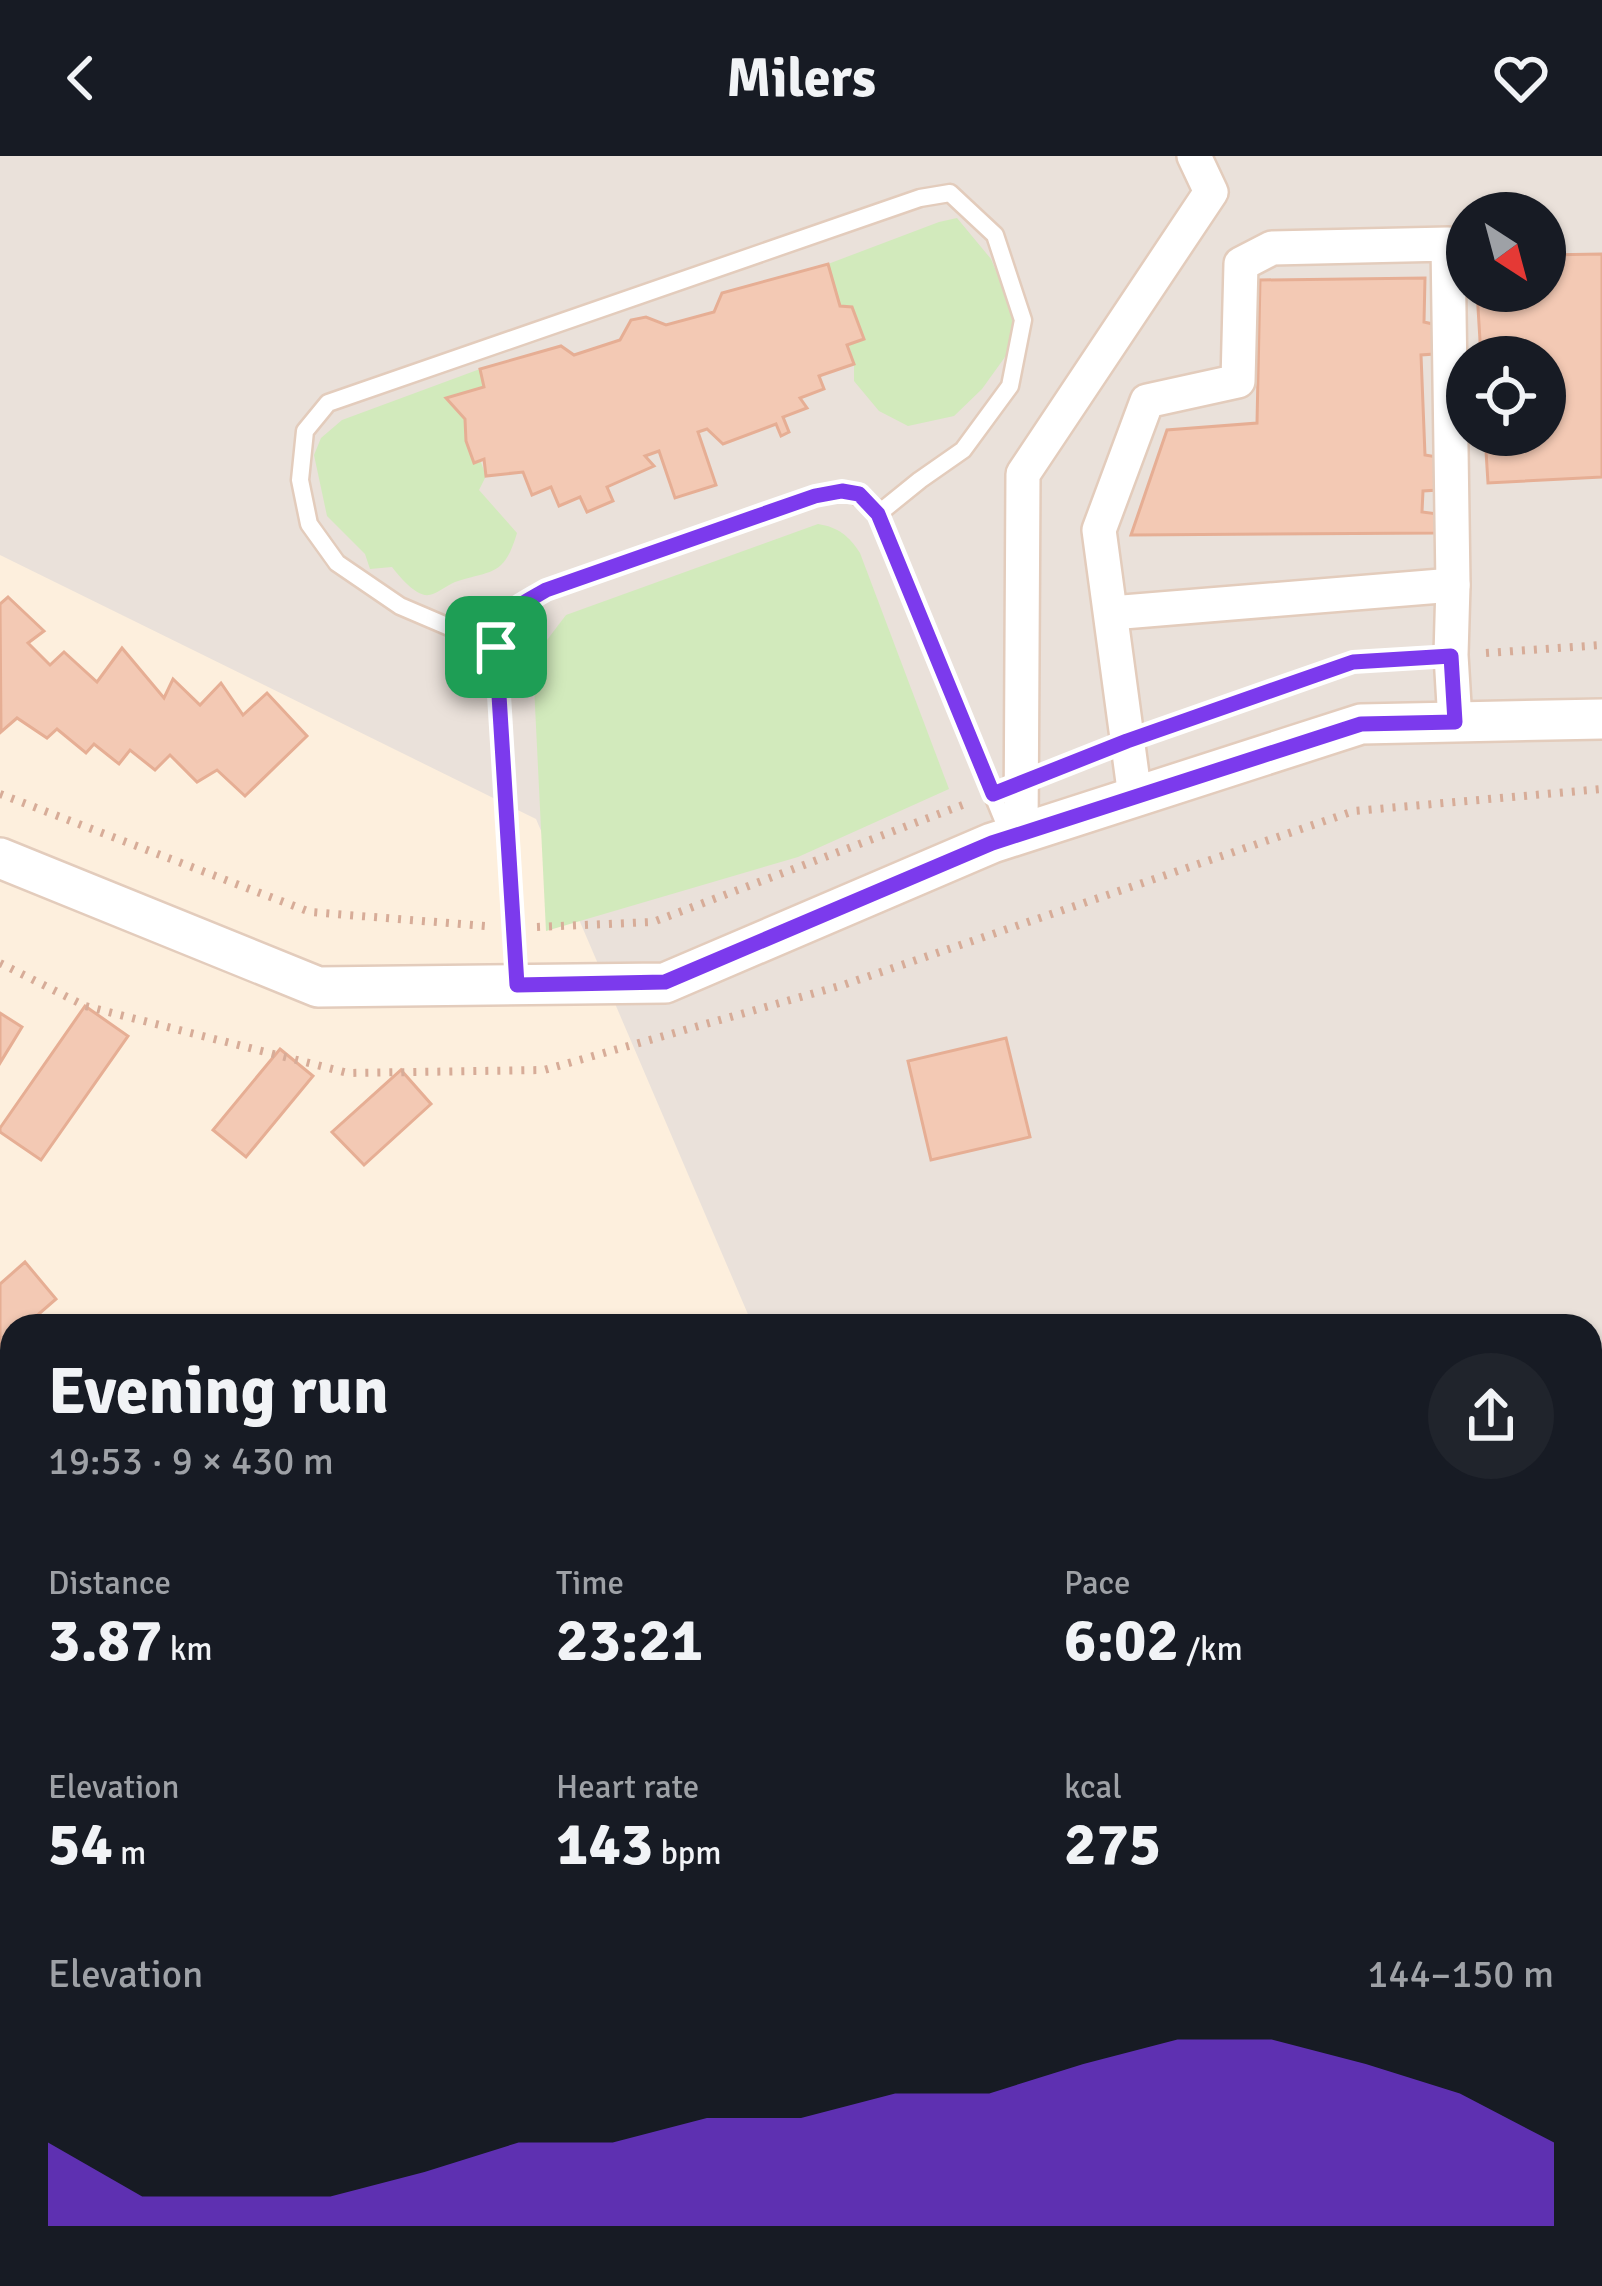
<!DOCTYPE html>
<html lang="en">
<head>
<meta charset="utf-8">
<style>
	body { margin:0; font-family:Signika,sans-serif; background:#20242c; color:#f1f3f6; height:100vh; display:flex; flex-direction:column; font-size:45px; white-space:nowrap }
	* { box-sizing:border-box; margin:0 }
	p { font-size:39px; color:#9ea1a6 }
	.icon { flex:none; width:66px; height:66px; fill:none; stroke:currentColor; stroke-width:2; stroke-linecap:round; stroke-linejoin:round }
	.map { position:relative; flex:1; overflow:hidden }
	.side { position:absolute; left:0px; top:1158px; width:1602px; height:972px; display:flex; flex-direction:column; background:#171b24; border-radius:36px 36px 0 0; box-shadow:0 3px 9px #0004 }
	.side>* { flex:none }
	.needle { width:78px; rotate:144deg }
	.tools { position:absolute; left:1446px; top:36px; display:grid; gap:24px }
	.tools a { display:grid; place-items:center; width:120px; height:120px; border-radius:50%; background:#171b24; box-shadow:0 3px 9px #0004; font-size:60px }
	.pin { position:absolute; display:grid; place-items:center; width:102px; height:102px; color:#fff; margin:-51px; border-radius:24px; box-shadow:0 6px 18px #0006 }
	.round { display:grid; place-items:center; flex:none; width:126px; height:126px; border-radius:63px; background:#20242c }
	.overview { display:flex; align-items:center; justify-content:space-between; height:204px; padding:0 48px }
	h1 { font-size:66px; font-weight:700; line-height:90px }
	.figures { display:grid; grid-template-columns:repeat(3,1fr); gap:18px; height:204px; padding:12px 48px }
	.figures div { display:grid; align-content:center }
	.figures b { font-size:60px; font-weight:700 }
	.figures small { font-size:33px; font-weight:400 }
	.figures p { font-size:33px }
	.chart { height:336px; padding:24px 48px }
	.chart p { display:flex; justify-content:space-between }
	.chart svg { width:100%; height:216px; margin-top:12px; fill:#7c3aed; opacity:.7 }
	header { display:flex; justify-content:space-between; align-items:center; height:156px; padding:0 48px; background:#171b24; font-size:54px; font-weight:700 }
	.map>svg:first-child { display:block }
	.industrial { fill:#eae1da; fill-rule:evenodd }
	.green { fill:#d2eabc }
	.building { fill:#f3c9b4; stroke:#e6ae94; stroke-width:3 }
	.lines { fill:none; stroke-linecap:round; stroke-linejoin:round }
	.service-casing { stroke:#e3ccbc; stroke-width:21 }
	.minor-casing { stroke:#e3ccbc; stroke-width:38 }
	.tertiary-casing { stroke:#e3ccbc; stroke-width:44 }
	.path { stroke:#d7ac98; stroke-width:8; stroke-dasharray:3 9; stroke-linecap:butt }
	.service { stroke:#fff; stroke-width:16 }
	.minor { stroke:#fff; stroke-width:33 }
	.tertiary { stroke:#fff; stroke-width:39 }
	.route-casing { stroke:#fff; stroke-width:24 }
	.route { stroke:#7c3aed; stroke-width:15 }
</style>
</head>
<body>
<header><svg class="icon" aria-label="back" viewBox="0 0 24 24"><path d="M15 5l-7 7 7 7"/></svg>Milers<svg class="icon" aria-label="heart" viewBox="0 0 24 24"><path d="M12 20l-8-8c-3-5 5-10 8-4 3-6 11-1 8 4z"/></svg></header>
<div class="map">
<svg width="1602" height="2130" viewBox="0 0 1602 2130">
	<rect width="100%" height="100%" fill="#fdefdd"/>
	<path class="industrial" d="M0,0H1602V2130H167L178,2118H1590V1170H753L536,663L0,399ZM1467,57H1545V135H1467ZM1467,201H1545V279H1467Z"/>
	<g class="green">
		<polygon points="957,62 991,103 1013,155 1010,194 982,233 954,260 908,270 879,255 854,225 854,208 828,108 939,66"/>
		<path d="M480,213L484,231L465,263L486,320L479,334L517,377C504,421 492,414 455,426C447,429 437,438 429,439C416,441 399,420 392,411L370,413L365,398L327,360L314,299L321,282L342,264Z"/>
		<path d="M818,368C838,371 849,380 860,397L949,633L798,701L546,775L533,509L547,484L566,459Z"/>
	</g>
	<g class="building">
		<polygon points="1602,98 1602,321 1488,327 1485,279 1545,279 1545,201 1481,201 1477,135 1545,135 1545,99"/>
		<polygon points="828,108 840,150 852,151 864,183 847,189 854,208 819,220 824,233 800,242 807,252 783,261 789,276 781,280 776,268 723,288 707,273 698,276 716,329 675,342 659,295 645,300 654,310 607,331 613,345 587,356 580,341 559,350 551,331 532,339 523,316 486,320 484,303 474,307 466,285 465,263 446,242 484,231 480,213 561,190 574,199 620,184 631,164 646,161 666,169 714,156 722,137"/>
		<polygon points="1425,122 1424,166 1437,169 1434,198 1421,199 1425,299 1437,301 1438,334 1423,335 1422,356 1438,358 1436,377 1131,379 1167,274 1257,267 1260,124"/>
		<polygon points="8,441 44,475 28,487 50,509 64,496 97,526 122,492 164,542 173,523 200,549 221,527 243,559 267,537 307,580 245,640 217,614 197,626 170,599 155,614 130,594 119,608 94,588 86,597 57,573 47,582 17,562 1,576 0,448"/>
		<polygon points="85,850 128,880 41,1004 0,976 0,972"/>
		<polygon points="0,857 22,871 0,907"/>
		<polygon points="1006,882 1030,981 931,1004 908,905"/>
		<polygon points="280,893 313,920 246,1001 213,974"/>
		<polygon points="401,914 431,948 364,1009 332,976"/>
		<polygon points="25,1106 56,1143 25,1170 12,1170 12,1181 0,1191 0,1128"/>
		<polygon points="1590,1435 1602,1440 1602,1645 1590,1679"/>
	</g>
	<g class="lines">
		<g class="service-casing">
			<g id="service">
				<polyline points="496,491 400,450 337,407 309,368 300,324 305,275 328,247 920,42 950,37 995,79 1023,164 1010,230 963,294 920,324 878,358"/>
				<path d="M517,829L496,491L499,469L518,451L546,434L815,340C849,333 854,333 878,358L1010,681"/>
				<polyline points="1590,1385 1602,1389"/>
				<polyline points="1438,2118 1452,2130"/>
				<polyline points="1363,2130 1375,2118"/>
			</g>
		</g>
		<g class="minor-casing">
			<g id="minor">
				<polyline points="1111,457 1453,429"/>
				<polyline points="1135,641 1099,374 1147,245 1238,225 1241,108 1272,92 1448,88 1453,429 1451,499 1455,566"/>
				<polyline points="1021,678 1023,318 1211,36 1194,0"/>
			</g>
		</g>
		<g class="tertiary-casing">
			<polyline id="tertiary" points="0,702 318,831 665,827 992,687 1361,568 1602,563"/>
		</g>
		<g class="path">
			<polyline points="1486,497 1602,489"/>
			<polyline points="1161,573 1353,505 1417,502"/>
			<polyline points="1054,612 1097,596"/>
			<polyline points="0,638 310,756 486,770"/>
			<polyline points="537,771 653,766 968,647"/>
			<polyline points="0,807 85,850 348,917 544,914 843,829 1354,655 1602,633"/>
		</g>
		<use href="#service" class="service"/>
		<use href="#minor" class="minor"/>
		<use href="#tertiary" class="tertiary"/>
	</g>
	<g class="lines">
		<g class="route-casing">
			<path id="route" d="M842,335L859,338L878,358L993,638L1127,585L1353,506L1451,500L1455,566L1361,568L992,687L665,826L517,829L496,491C501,456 517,451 546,434L815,340Z"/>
		</g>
		<use href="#route" class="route"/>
	</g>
</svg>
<div class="tools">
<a><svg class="needle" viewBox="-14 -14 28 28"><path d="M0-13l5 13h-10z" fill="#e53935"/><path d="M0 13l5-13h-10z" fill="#9ea1a6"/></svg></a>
<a><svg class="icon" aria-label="locate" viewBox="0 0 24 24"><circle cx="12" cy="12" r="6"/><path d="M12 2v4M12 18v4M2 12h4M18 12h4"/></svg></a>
</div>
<div class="pin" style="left:496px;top:491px;background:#1e9e55"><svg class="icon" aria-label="arrive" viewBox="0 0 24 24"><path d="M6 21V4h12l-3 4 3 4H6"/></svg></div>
<section class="side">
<div class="overview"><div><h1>Evening run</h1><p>19:53 · 9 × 430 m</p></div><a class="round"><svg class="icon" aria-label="share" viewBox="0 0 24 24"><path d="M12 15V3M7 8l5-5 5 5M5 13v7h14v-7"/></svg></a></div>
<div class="figures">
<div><p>Distance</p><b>3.87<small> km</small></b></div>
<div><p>Time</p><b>23:21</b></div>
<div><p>Pace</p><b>6:02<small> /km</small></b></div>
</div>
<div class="figures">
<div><p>Elevation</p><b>54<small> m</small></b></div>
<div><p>Heart rate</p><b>143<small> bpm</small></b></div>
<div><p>kcal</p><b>275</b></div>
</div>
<div class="chart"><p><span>Elevation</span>144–150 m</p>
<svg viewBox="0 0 160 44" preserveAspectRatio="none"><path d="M0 44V27L10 38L20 38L30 38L40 33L50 27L60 27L70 22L80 22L90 17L100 17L110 11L120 6L130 6L140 11L150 17L160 27V44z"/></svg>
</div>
</section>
</div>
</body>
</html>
